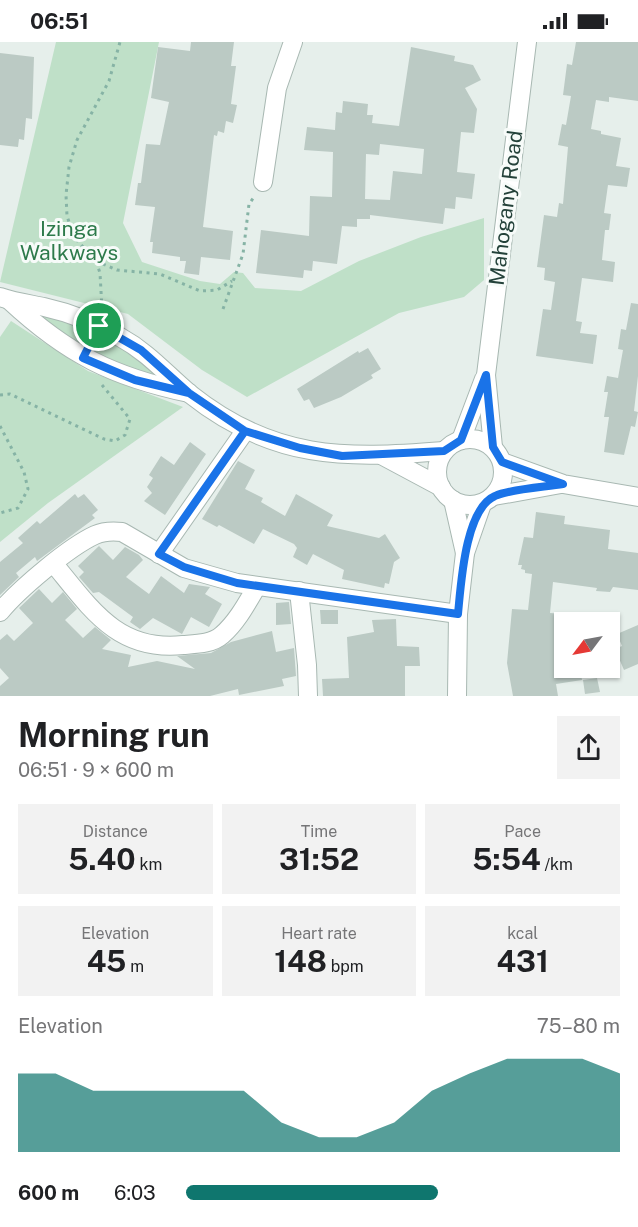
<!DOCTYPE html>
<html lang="en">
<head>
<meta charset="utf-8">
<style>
	body { margin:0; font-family:"Public Sans",sans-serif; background:#f2f2f2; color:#202124; height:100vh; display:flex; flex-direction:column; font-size:22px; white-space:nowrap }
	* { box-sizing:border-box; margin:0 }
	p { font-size:20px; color:#757577 }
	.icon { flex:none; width:33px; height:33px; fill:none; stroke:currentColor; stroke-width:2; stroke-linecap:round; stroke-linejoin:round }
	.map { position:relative; height:654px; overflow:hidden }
	.sheet { display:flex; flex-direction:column; background:#fff; flex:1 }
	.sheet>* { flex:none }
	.needle { width:39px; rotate:238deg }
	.tools { position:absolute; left:554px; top:570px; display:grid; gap:12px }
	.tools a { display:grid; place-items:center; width:66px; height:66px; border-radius:0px; background:#fff; box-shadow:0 2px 4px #0004; font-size:30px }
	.pin { position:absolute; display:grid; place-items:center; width:51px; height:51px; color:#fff; margin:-26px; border:3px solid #fff; border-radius:50%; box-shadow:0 2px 6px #0007 }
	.round { display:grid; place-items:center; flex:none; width:63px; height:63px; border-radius:0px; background:#f2f2f2 }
	.head { display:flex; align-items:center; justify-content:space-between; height:102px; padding:0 18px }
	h1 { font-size:33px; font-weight:700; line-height:45px }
	.metrics { display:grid; grid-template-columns:repeat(3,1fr); gap:9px; height:102px; padding:6px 18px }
	.metrics div { display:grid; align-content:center; border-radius:0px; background:#f2f2f2; text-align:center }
	.metrics b { font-size:30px; font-weight:700 }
	.metrics small { font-size:16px; font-weight:400 }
	.metrics p { font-size:16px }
	.chart { height:168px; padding:12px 18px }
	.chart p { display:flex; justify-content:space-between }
	.chart svg { width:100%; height:108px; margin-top:6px; fill:#0f766e; opacity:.7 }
	ul { padding:0 18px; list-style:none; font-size:20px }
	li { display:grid; grid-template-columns:96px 72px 1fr; align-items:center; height:45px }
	li i { height:15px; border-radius:8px; background:#0f766e }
	.status { display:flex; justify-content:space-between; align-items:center; height:42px; padding:0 30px; background:#fff; direction:ltr }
	.status svg { height:16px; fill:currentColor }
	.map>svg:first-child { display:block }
	.green { fill:#bfe0c8 }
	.building { fill:#bbcac4; fill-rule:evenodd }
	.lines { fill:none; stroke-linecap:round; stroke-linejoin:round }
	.street-casing { stroke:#a8b8b2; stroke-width:20 }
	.path { stroke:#86b3a5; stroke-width:3; stroke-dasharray:3 4.5; stroke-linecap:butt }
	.street { stroke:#fff; stroke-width:18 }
	.route-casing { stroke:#fff; stroke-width:12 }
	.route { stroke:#1a73e8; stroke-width:8 }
	.labels { text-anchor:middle; stroke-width:6; stroke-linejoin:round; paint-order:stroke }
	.street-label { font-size:21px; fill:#24423a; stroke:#f7fbf9 }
	.park-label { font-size:21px; fill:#2d7a4b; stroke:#f7fbf9 }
</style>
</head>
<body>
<div class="status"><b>06:51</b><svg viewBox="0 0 49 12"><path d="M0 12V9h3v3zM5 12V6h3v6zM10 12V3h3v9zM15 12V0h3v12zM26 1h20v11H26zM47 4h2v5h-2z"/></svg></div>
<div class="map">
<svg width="638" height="654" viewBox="0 0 638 654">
	<rect width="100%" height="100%" fill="#e6efeb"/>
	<g class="green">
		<polygon points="56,0 159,0 123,181 142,220 200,239 220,242 234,230 243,231 255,246 301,249 359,219 421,195 484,176 484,238 464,255 399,271 247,355 202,328 128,272 0,240"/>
		<polygon points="43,272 63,276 122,302 163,338 117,325 40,276"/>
		<polygon points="11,279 88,329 183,365 48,461 0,500 0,295"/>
	</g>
	<g class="building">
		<polygon points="191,0 234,0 231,24 236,24 231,62 237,63 233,81 226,79 224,91 218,89 217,94 214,93 203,185 233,189 230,218 201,215 199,233 184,231 186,219 180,219 180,215 152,211 153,200 150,200 155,165 135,163 138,141 141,141 146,102 160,103 169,60 151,56 158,5 190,9"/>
		<polygon points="576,0 638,0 638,59 609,55 609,60 596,58 591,87 601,89 601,92 621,96 616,124 630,126 627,145 608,143 604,171 611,172 609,188 605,188 602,218 615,220 613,240 582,236 576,279 582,280 580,291 597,293 593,322 536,314 543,267 551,268 555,240 544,238 545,226 537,225 544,173 557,175 559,161 563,162 568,105 558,103 562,82 566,83 571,54 563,53 567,22 572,23"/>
		<path d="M411,5L455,14L454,19L473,23L481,38L465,46L477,67L474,91L461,90L457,130L475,132L472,157L456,155L455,167L445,166L443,182L370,173V177H357V185L342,184L337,222L313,219L312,229L304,228L303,236L256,231L261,188L309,194L310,154L332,155L333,110L304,108L307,85L335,88L336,70L342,71L343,59L368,62L367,73H373L372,81L399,84ZM380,102L424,107L422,132L393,129L390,158L365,157L366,112L379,113Z"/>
		<polygon points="0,11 34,15 32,77 26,76 24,98 19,97 18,105 0,103"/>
		<polygon points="631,261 638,262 638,334 634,369 638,370 635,385 631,384 624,413 604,410 609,375 604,375 608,350 604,350 607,334 618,336 623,308 618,307 621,287 626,288"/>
		<polygon points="368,306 381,327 371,333 373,336 341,355 314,366 309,357 304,359 297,347 358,309 359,311"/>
		<polygon points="190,400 206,412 165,473 144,459 152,451 147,445 153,436 149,433 161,414 174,423"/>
		<polygon points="238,419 255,428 245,447 263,456 261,460 285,474 296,452 333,473 327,484 379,496 385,492 400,516 394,520 389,542 385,541 384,546 342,537 344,528 313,512 307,523 293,515 297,506 294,502 263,487 254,502 219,483 217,485 202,477"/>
		<polygon points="75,452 78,456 84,452 98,468 92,473 95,476 37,519 35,515 16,531 19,535 0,553 0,520 23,501 18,496 37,479 40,482"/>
		<polygon points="536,470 565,474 564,482 610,488 608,507 638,511 638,548 613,545 610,550 596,549 597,546 553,540 550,571 564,572 564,628 580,626 582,638 556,642 558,654 513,654 507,621 512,567 528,568 532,532 525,531 525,528 521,527 522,523 518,523 524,495 533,496"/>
		<polygon points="99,504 113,518 125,505 139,513 143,518 126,535 149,552 161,534 184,551 189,542 210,545 205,552 222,562 209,585 191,575 182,592 153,576 140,587 130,580 133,575 99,550 93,551 79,535 84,530 78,524"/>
		<polygon points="39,547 52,561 63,550 77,567 65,578 83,596 95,585 111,598 102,607 131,613 128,625 157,619 195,627 177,614 211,611 231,600 272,589 276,610 294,606 296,634 282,637 284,644 239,653 238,647 210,654 0,654 0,644 9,636 0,626 0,598 7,592 14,599 33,581 19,566"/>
		<polygon points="289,560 291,582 276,583 276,561"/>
		<polygon points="320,568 338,568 338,582 321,582"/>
		<polygon points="396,577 397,604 419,605 420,624 405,624 405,654 323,654 322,637 349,636 347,595 374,590 372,578"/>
		<polygon points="638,583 638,622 624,628 615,607 622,604 617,592"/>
		<polygon points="597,636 600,650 585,652 583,638"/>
	</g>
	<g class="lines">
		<g class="street-casing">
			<g id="street">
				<polyline points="263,140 277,46 293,0"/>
				<path d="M0,255C14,260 29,262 44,265C71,271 96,281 120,295C149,311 166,332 190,352C273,418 344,417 444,409"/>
				<path d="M10,259C67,312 113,335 189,351"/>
				<circle cx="470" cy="430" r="33"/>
				<polyline points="461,398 484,337"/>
				<polyline points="493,405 486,333 527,0"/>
				<polyline points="383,414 441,445"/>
				<polyline points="502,420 563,442 638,455"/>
				<polyline points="494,454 561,442"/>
				<polyline points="453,458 465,511"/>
				<polyline points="159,512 245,389"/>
				<path d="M54,522C91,567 118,610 183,603C196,602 212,602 222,593C237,580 247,561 257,544"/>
				<polyline points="299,549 307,623 308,654"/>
				<path d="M0,570C19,547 69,505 95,493C104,489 113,489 122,490L184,526L237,541L458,572"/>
				<polyline points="457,654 458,572 465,511 482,462"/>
			</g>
		</g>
		<g class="path">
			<polyline points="96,219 117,228 160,232 200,249 217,248 232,239"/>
			<polyline points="102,267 100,231 96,219 74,195 67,174 66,153 69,125 77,98 109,39 120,0"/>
			<polyline points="223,267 243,212 249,162 254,155"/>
			<polyline points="0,353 10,352 104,397 115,399 125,393 130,377 102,343"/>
			<polyline points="0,384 24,430 28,447 18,466 0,471"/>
		</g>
		<use href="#street" class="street"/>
	</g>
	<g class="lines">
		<g class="route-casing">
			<path id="route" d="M99,284L83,316L135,338L189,351L245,389L159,512L184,525L237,541L458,572C461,542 465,467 495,454C510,447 545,445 563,442L502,420L493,405L486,333L461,398L444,409L342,414L300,406L245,389L189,351L141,308L99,284"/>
		</g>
		<use href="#route" class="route"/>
	</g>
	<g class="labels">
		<g class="street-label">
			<text transform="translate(506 166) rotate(-83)" y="7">Mahogany Road</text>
		</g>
		<g class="park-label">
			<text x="69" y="194">Izinga<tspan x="69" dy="24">Walkways</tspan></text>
		</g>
	</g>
</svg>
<div class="tools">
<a><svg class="needle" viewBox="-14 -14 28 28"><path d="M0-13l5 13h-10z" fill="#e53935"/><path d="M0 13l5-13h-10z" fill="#757577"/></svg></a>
</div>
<div class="pin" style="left:99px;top:284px;background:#1e9e55"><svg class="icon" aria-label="arrive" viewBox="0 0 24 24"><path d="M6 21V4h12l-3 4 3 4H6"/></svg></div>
</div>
<section class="sheet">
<div class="head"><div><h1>Morning run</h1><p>06:51 · 9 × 600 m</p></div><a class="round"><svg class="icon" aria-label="share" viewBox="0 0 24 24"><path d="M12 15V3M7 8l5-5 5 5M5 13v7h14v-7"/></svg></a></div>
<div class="metrics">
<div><p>Distance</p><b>5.40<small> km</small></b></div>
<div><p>Time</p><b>31:52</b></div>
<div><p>Pace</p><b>5:54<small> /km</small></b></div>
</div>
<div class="metrics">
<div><p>Elevation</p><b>45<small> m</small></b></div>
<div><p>Heart rate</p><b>148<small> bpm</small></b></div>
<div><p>kcal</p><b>431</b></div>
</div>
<div class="chart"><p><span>Elevation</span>75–80 m</p>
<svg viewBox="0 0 160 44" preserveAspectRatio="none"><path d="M0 44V12L10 12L20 19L30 19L40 19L50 19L60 19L70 32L80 38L90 38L100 32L110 19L120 12L130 6L140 6L150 6L160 12V44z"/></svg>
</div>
<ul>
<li><b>600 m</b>6:03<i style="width:58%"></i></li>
</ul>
</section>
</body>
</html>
